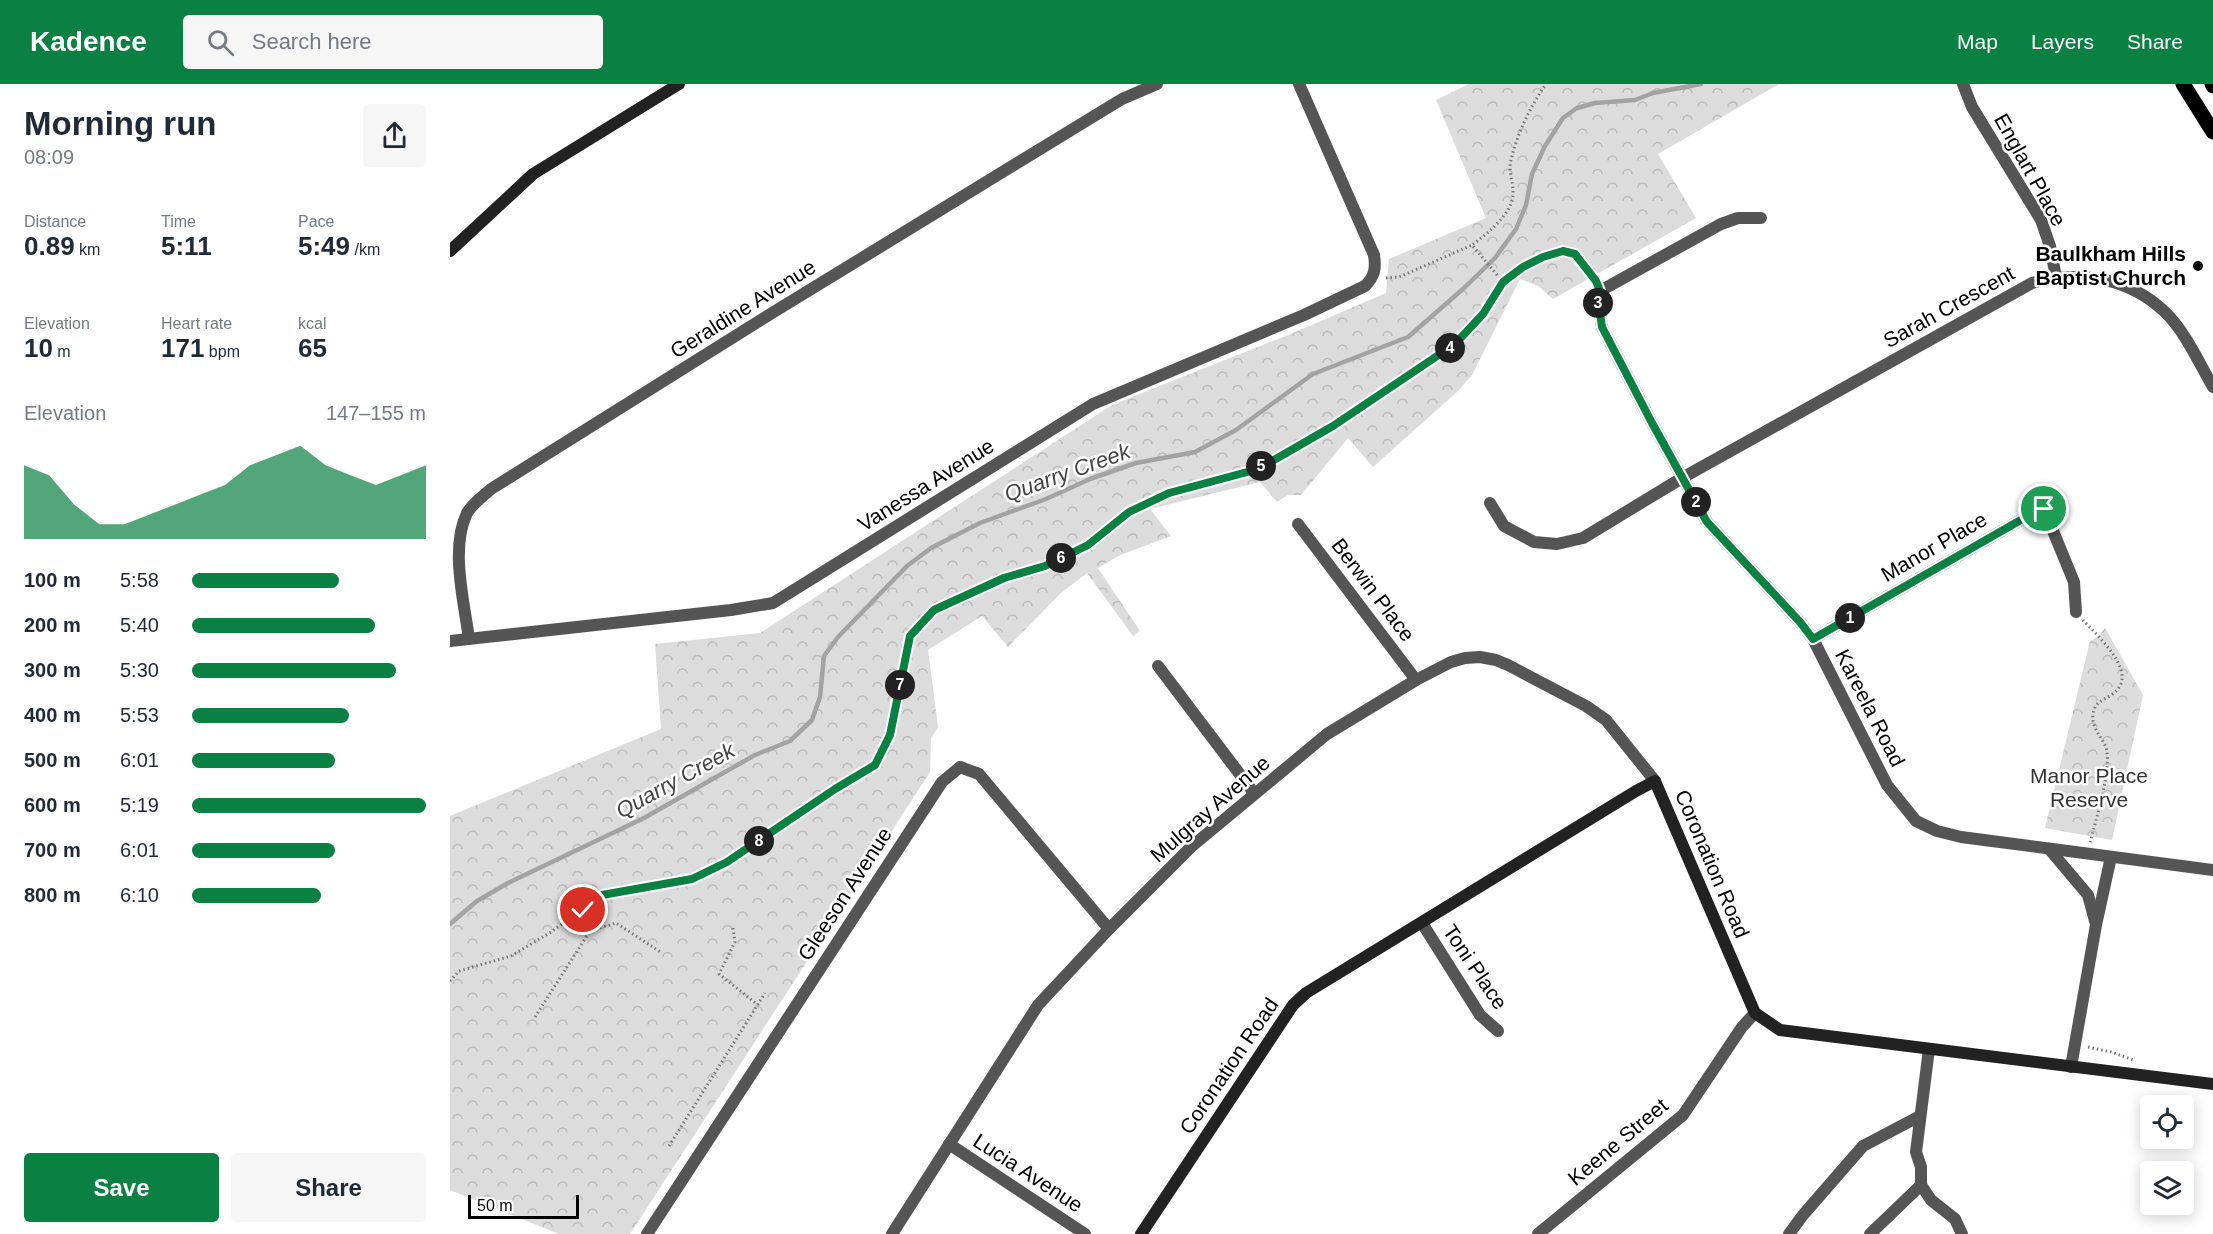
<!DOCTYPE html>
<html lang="en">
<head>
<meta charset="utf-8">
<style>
	body { margin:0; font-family:Arial,sans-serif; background:#f6f6f7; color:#1f2937; height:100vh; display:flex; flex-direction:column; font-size:22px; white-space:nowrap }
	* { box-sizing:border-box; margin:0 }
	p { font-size:20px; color:#747a83 }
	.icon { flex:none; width:33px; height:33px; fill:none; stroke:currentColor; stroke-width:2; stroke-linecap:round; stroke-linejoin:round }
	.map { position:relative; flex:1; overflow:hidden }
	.drawer { display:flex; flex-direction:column; background:#fff; width:450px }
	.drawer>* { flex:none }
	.buttons { position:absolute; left:1690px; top:1011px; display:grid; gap:12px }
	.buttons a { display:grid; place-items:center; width:54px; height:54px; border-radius:6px; background:#fff; box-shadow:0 3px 15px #0003; font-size:30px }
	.scale { position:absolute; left:18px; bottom:15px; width:111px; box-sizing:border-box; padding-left:6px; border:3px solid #000; border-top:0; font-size:16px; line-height:21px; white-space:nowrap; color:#000; -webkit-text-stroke:4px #fff; paint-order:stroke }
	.pin { position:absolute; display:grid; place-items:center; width:51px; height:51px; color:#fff; margin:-26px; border:3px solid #fff; border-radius:50%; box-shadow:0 2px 6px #0007 }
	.km { position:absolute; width:30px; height:30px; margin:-15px; border-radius:50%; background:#222; color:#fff; font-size:16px; line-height:30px; text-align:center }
	.round { display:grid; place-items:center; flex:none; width:63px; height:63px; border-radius:6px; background:#f6f6f7 }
	.summary { display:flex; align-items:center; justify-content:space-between; height:102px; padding:0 24px }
	h1 { font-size:33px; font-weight:800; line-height:45px }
	.metrics { display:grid; grid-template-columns:repeat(3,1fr); gap:9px; height:102px; padding:6px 24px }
	.metrics div { display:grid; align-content:center }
	.metrics b { font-size:26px; font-weight:800 }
	.metrics small { font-size:16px; font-weight:400 }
	.metrics p { font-size:16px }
	.chart { height:168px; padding:12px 24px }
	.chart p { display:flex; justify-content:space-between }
	.chart svg { width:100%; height:108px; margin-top:6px; fill:#0b8043; opacity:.7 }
	.cta { display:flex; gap:12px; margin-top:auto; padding:12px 24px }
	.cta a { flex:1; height:69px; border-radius:6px; background:#0b8043; color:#fff; font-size:24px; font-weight:800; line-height:69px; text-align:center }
	.cta a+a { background:#f6f6f7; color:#1f2937 }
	ul { padding:0 24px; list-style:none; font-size:20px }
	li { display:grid; grid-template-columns:96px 72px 1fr; align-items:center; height:45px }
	li i { height:15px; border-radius:8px; background:#0b8043 }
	header { display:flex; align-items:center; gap:36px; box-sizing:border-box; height:84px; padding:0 30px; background:#0b8043; color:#fff }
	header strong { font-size:28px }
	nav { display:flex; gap:33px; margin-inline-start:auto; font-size:21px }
	.search { width:420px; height:54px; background:#f6f6f7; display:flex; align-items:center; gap:15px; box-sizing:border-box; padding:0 21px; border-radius:6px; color:#747a83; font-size:22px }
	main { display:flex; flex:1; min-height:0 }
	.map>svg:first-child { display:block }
	.forest { fill:url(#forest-crowns) }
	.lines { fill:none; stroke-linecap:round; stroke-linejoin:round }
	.stream { stroke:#a3a3a3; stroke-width:4.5 }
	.path { stroke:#777; stroke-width:3; stroke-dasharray:1.5 3; stroke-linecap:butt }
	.street { stroke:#555; stroke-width:12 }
	.secondary { stroke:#222; stroke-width:12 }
	.primary { stroke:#000; stroke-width:15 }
	.route-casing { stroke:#fff; stroke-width:12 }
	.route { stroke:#0b8043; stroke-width:8 }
	.poi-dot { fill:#000; stroke:#fff; stroke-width:2 }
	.labels { text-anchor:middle; stroke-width:5; stroke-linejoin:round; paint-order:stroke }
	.street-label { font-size:21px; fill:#000; stroke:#fff }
	.poi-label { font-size:21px; font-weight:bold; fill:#000; stroke:#fff; text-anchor:end }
	.park-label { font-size:21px; fill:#333; stroke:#fff }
	.water-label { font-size:22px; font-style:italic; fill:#444; stroke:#fff }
</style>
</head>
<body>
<header>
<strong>Kadence</strong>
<div class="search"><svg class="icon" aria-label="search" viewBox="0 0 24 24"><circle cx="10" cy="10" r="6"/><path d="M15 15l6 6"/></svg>Search here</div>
<nav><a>Map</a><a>Layers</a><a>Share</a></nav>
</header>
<main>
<section class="drawer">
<div class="summary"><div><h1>Morning run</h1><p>08:09</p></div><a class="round"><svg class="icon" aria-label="share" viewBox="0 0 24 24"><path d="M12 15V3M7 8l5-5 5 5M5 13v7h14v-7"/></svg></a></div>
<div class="metrics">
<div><p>Distance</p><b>0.89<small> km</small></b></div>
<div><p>Time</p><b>5:11</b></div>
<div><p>Pace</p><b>5:49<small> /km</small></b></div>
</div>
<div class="metrics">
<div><p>Elevation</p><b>10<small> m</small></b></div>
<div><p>Heart rate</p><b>171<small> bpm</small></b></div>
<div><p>kcal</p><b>65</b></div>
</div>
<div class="chart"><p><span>Elevation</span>147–155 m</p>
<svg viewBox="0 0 160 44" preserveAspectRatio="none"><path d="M0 44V14L10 18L20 30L30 38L40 38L50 34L60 30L70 26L80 22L90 14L100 10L110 6L120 14L130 18L140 22L150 18L160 14V44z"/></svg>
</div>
<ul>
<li><b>100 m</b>5:58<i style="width:63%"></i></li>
<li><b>200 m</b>5:40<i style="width:78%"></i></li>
<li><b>300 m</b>5:30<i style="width:87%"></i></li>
<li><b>400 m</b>5:53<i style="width:67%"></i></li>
<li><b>500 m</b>6:01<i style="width:61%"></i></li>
<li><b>600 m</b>5:19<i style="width:100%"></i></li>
<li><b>700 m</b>6:01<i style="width:61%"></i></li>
<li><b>800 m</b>6:10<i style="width:55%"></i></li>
</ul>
<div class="cta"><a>Save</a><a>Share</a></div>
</section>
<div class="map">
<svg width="1763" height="1150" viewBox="0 0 1763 1150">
	<defs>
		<pattern id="forest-crowns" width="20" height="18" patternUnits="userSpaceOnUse" patternTransform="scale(1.5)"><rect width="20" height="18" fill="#dcdcdc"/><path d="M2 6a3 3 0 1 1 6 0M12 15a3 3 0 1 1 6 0" fill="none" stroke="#bbb"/></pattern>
	</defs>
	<rect width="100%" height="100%" fill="#fff"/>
	<g class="forest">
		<polygon points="1019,0 1329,0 1208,70 1246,134 1103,215 1088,202 1070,195 1022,291 1008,307 923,383 898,354 851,411 838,411 827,418 810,398 700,425 721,452 668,472 648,484 690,547 683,552 637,489 611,509 558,563 532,532 478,566 488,643 481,654 480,688 180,1150 109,1150 0,1106 0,732 211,645 205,560 310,549 662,321 843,249 936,209 939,175 1036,134 986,16"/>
		<polygon points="1655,544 1693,611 1662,756 1595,744 1640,557 1649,552"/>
	</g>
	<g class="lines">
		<polyline class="stream" points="0,840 27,817 58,799 194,734 305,671 340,657 362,636 370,613 374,572 388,553 457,482 481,464 530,439 596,415 640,395 686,379 745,368 786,346 863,290 958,253 1013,205 1045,174 1066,145 1076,121 1082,90 1095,62 1113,34 1127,24 1145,19 1185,16 1203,9 1251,0"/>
		<g class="path">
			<polyline points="936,194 949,193 1022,161"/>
			<path d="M1053,198C1068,187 1109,156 1126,172C1133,178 1138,188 1144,195"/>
			<path d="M1633,536C1647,552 1693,591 1661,611C1652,617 1645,618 1643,630C1641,647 1655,654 1657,668C1660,691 1646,735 1640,759"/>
			<polyline points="283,844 285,858 269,890 308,921"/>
			<path d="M0,897L9,887L61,872L101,848L152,811L242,794L277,778L385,705L425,681L440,651L460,552L484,526L527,505L554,494L595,482L638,461L679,428L719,409L801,387L824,376L883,342L1005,260L1033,230L1053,198L1022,161C1037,150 1064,129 1063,108C1063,97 1058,87 1061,76C1067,50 1081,21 1096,0"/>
			<polyline points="85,933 140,847 166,839 212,869"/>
			<polyline points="1638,963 1661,968 1684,976"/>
			<polyline points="219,1062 315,909"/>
		</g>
		<g class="street">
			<polyline points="1513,0 1522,23 1591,136 1600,162 1606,193"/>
			<polyline points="1311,134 1288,134 1271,140 1150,207 1148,215 1152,243 1202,339 1257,438 1350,538 1363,555 1437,701 1466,737 1487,747 1511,753 1763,786"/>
			<path d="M1040,419L1054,442L1084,458L1107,460L1133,454L1232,394L1582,199C1630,186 1679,193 1716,229C1736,249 1749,279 1763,303"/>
			<polyline points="848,440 966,596"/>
			<path d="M19,555C14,517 0,464 17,429C22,420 33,412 41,405L322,229L672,15L707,0"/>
			<polyline points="1363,555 1569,437 1594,425 1624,498 1626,528"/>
			<path d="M0,557L281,526L323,519L643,320L854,231L915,202C925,192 926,184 924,171L849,0"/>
			<polyline points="708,582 804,709"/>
			<polyline points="1600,766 1638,811 1645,837"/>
			<polyline points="972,839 1030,931 1048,947"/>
			<polyline points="1479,965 1466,1068 1471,1083 1471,1101 1481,1116 1505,1135 1512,1150"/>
			<polyline points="1621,983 1646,841 1661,773"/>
			<polyline points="499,1060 635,1150"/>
			<polyline points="197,1150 492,698 510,683 529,690 659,845"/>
			<polyline points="442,1150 588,921 659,845 741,763 877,650 966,596 1001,578 1015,574 1030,573 1046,576 1058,581 1136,622 1156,636 1205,697"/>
			<polyline points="1088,1150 1233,1031 1292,943 1305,929"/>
			<polyline points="1339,1150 1353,1131 1413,1062 1470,1032"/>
			<polyline points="1420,1150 1471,1101"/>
		</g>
		<g class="secondary">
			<polyline points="0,167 83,90 229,0"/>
			<polyline points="691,1150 843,921 856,909 1186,707 1205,697 1305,929 1330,946 1763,1000"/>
		</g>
		<g class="primary">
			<polyline points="1733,0 1763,48"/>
			<polyline points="1762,0 1763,2"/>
		</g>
	</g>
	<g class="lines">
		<g class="route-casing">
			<polyline id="route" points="133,826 152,811 242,795 277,778 385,705 425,681 440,651 460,552 484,526 554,494 595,482 638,461 679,428 719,409 801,387 824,376 883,342 1005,260 1033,230 1053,198 1073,183 1093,173 1113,167 1125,170 1146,197 1150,207 1148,215 1152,243 1202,339 1257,438 1350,538 1363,555 1569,437 1594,425"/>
		</g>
		<use href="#route" class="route"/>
	</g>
	<circle class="poi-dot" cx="1748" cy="182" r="6"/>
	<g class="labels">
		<g class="street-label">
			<text transform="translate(1580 86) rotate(61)" y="7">Englart Place</text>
			<text transform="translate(1499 223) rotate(-29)" y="7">Sarah Crescent</text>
			<text transform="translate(293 225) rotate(-32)" y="7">Geraldine Avenue</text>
			<text transform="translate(476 401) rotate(-32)" y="7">Vanessa Avenue</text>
			<text transform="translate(1484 463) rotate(-30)" y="7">Manor Place</text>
			<text transform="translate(923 506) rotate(53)" y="7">Berwin Place</text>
			<text transform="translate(1420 624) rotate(63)" y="7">Kareela Road</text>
			<text transform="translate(760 725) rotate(-41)" y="7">Mulgray Avenue</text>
			<text transform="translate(1262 780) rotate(67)" y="7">Coronation Road</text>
			<text transform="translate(395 810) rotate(-57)" y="7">Gleeson Avenue</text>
			<text transform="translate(1025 883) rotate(56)" y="7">Toni Place</text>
			<text transform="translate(779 982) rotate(-56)" y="7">Coronation Road</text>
			<text transform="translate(1168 1058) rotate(-40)" y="7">Keene Street</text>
			<text transform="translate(578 1089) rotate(33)" y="7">Lucia Avenue</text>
		</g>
		<g class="poi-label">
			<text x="1736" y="177">Baulkham Hills<tspan x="1736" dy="24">Baptist Church</tspan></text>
		</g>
		<g class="park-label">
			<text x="1639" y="699">Manor Place<tspan x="1639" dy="24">Reserve</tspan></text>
		</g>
		<g class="water-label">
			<text transform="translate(617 388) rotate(-20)" y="8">Quarry Creek</text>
			<text transform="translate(225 696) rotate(-29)" y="8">Quarry Creek</text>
		</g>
	</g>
</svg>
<div class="buttons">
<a><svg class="icon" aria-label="locate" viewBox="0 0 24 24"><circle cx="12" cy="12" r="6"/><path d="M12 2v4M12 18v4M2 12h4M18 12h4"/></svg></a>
<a><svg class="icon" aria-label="layers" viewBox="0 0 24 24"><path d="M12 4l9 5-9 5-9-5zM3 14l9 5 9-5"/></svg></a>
</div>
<div class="scale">50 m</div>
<div class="pin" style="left:1594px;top:425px;background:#1e9e55"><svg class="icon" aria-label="arrive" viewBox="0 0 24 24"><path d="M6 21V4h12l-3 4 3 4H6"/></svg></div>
<div class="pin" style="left:133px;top:826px;background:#d93025"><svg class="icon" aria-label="check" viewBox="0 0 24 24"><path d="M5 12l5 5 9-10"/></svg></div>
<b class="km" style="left:1400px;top:534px">1</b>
<b class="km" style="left:1246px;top:418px">2</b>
<b class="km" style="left:1148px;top:219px">3</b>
<b class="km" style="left:1000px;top:264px">4</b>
<b class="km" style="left:811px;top:382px">5</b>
<b class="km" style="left:611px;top:474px">6</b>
<b class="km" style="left:450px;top:601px">7</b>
<b class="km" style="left:309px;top:757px">8</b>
</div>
</main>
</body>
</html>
